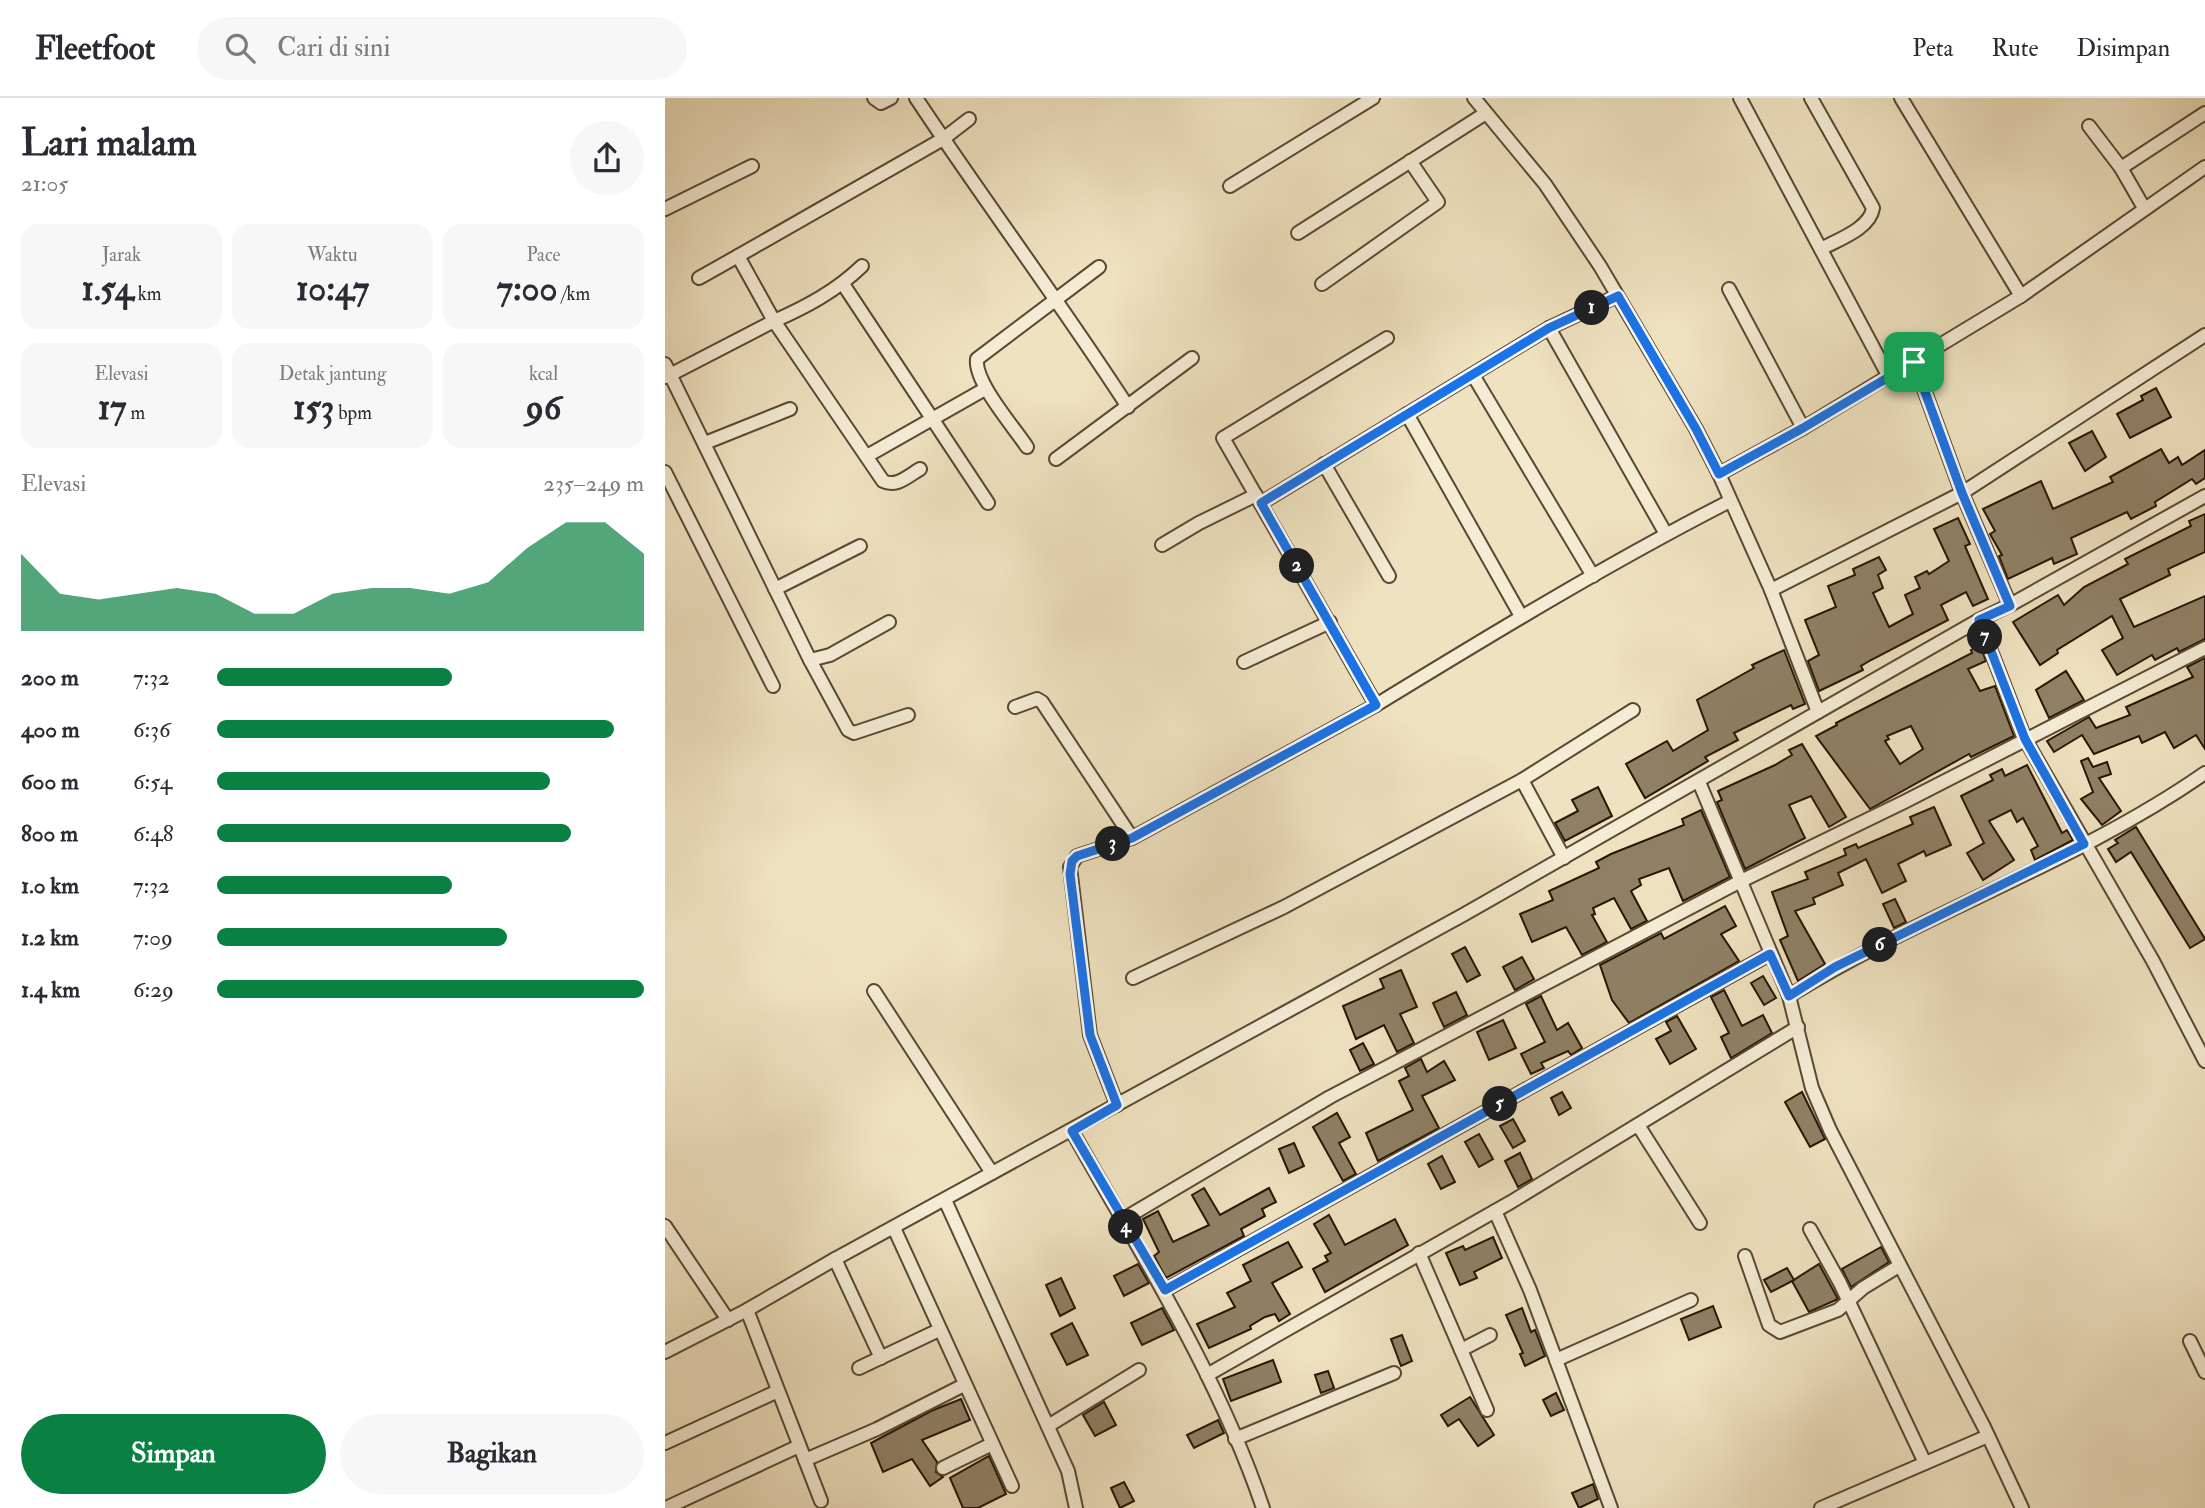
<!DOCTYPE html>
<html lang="id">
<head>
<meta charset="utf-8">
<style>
	body { margin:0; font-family:"IM FELL Double Pica",serif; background:#f7f7f7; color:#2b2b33; height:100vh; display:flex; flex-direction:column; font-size:26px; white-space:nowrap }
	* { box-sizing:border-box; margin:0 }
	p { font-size:23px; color:#7c7c81 }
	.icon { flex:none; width:38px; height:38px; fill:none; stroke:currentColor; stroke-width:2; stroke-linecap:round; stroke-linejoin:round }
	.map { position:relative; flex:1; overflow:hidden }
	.drawer { display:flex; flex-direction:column; background:#fff; width:665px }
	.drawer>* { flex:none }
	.pin { position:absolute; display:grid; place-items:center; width:60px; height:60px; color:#fff; margin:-30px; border-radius:14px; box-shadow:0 4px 10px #0006 }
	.km { position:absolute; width:35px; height:35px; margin:-18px; border-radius:50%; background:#222; color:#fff; font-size:19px; line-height:35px; text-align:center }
	.round { display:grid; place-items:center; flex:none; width:74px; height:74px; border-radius:37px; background:#f7f7f7 }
	.head { display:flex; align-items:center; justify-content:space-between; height:119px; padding:0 21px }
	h1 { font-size:38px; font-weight:700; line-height:52px }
	.stats { display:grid; grid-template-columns:repeat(3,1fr); gap:10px; height:119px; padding:7px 21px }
	.stats div { display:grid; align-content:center; border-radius:18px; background:#f7f7f7; text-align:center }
	.stats b { font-size:35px; font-weight:700 }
	.stats small { font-size:19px; font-weight:400 }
	.stats p { font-size:19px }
	.chart { height:196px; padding:14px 21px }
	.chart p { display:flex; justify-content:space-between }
	.chart svg { width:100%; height:126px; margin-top:7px; fill:#0b8043; opacity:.7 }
	.action { display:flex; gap:14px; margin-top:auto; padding:14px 21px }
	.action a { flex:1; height:80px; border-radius:42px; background:#0b8043; color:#fff; font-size:28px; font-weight:700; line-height:80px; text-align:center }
	.action a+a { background:#f7f7f7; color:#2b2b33 }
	ul { padding:0 21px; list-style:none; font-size:23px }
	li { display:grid; grid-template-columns:112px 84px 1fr; align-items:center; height:52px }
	li i { height:18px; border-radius:9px; background:#0b8043 }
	header { display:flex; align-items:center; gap:42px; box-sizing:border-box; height:98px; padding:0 35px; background:#fff; border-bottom:2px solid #e1e1e2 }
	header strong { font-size:33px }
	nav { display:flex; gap:38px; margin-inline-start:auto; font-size:24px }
	.search { width:490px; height:63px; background:#f7f7f7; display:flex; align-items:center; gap:18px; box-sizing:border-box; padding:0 24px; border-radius:38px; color:#7c7c81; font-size:26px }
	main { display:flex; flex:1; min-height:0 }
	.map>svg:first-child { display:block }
	.building { fill:#8f8065; stroke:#261603; stroke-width:2; fill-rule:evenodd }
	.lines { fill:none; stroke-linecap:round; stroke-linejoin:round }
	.street-casing { stroke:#584932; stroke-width:16 }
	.street { stroke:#f5ecd6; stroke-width:12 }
	.route-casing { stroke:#fff; stroke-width:14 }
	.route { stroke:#1a73e8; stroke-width:9 }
</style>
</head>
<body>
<header>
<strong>Fleetfoot</strong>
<div class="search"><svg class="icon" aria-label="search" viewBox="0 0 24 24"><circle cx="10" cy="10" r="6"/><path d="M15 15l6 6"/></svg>Cari di sini</div>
<nav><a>Peta</a><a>Rute</a><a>Disimpan</a></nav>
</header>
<main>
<section class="drawer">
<div class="head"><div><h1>Lari malam</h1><p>21:05</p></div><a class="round"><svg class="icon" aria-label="share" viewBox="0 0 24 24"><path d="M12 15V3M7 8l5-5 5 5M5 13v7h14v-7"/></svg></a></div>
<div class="stats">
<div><p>Jarak</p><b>1.54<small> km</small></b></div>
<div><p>Waktu</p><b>10:47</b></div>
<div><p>Pace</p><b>7:00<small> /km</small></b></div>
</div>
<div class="stats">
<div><p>Elevasi</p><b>17<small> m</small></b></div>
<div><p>Detak jantung</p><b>153<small> bpm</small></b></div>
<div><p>kcal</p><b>96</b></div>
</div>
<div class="chart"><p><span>Elevasi</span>235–249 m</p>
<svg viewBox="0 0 160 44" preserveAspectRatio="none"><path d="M0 44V17L10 31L20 33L30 31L40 29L50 31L60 38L70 38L80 31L90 29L100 29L110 31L120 27L130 15L140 6L150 6L160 17V44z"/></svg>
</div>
<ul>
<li><b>200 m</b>7:32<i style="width:55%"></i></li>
<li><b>400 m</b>6:36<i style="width:93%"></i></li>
<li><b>600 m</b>6:54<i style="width:78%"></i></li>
<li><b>800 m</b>6:48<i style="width:83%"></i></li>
<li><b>1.0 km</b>7:32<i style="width:55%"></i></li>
<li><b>1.2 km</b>7:09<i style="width:68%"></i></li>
<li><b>1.4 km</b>6:29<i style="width:100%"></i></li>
</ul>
<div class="action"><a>Simpan</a><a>Bagikan</a></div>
</section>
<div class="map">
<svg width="1540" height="1410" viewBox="0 0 1540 1410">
	<rect width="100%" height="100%" fill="#efe2c0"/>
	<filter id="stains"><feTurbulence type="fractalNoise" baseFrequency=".00286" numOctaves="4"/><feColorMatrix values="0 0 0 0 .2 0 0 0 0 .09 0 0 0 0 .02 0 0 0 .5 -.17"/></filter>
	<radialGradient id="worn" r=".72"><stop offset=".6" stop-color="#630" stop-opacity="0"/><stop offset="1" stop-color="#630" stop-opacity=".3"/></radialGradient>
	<g class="building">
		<polygon points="1491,290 1506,319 1465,340 1452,316 1478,302 1476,298"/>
		<polygon points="1427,333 1441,359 1420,373 1404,345"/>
		<polygon points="1496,351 1504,365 1513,359 1517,367 1540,352 1540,380 1531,386 1527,381 1490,404 1491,408 1466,421 1462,414 1406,440 1412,456 1389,466 1387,460 1343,481 1334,458 1337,457 1325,436 1330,433 1318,411 1376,383 1388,411 1448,384 1445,379"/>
		<polygon points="1540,416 1540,454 1503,471 1505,477 1455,501 1469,529 1540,498 1540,541 1514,554 1512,550 1490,562 1487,557 1452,577 1437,552 1458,540 1447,518 1392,552 1393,555 1375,567 1348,524 1393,497 1399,507 1419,489 1463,466 1460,461 1526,428 1524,423"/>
		<polygon points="1293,420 1305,446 1300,448 1323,501 1308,508 1301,494 1276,507 1283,522 1206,562 1196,568 1198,572 1154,593 1143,563 1154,557 1140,522 1171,509 1163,488 1190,477 1188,471 1214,459 1221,472 1213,477 1218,490 1208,495 1224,529 1248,516 1240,497 1255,490 1250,479 1262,473 1264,476 1284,463 1269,431"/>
		<path d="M1315,548L1321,563L1303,571L1315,593L1330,588L1349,638L1306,659L1304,656L1205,711L1151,638L1172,627L1171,625L1307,555L1306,552ZM1246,628L1258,651L1235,666L1220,643L1224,641L1222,638Z"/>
		<polygon points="1119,552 1140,606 1128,611 1126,607 1069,635 1073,642 1040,659 1043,663 980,700 961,666 1002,643 1008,653 1043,632 1032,602 1089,570 1087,567"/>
		<polygon points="1540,560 1540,651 1531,637 1509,650 1500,634 1477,645 1474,638 1429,656 1417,637 1389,654 1382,643 1424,619 1431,630 1465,617 1461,609 1528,579 1522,569"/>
		<polygon points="1401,573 1419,602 1384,620 1371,592"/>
		<polygon points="1137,646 1181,719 1164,729 1146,698 1124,707 1140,740 1080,771 1052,704 1057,702 1053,693 1110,667 1127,657 1124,652"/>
		<polygon points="1423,660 1428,669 1442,664 1446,676 1434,680 1456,713 1437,727 1416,701 1428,694 1416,663"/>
		<polygon points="1362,667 1397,735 1402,732 1408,742 1370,762 1366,752 1373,748 1358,720 1352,724 1346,712 1324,723 1349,762 1318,782 1302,755 1319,745 1296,698 1328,682 1325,677 1337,671 1340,678"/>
		<polygon points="933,689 947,718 900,743 890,725 913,713 907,702"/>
		<polygon points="1269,709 1286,747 1261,758 1259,753 1233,766 1241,783 1217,795 1201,761 1173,775 1178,787 1148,800 1150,806 1130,813 1160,866 1133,883 1115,842 1123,838 1107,794 1143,781 1140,774 1181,757 1179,751 1191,746 1193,750 1248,726 1245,719"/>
		<polygon points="1036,712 1065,779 1018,803 1004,770 974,781 976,787 966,793 982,823 966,831 949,800 928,810 930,816 927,817 942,844 917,857 901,829 867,844 855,816 888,802 884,793 934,770 931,764 946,756 1019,727 1017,721"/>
		<polygon points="1471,729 1540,841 1525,850 1466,754 1451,764 1443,751 1453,745 1450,742"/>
		<polygon points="1230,801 1241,824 1229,830 1218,806"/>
		<polygon points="1060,808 1071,828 1056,836 1074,863 964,925 947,902 935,867 996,835 999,841"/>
		<polygon points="800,849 815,877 802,884 787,856"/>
		<polygon points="857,859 869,881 850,892 838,869"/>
		<polygon points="736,872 752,909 735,916 749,945 732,954 719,927 691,941 678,908 719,890 715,881"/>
		<polygon points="1098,878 1111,900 1099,907 1086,885"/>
		<polygon points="1059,892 1077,928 1098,917 1107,935 1066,960 1056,939 1064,935 1046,899"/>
		<polygon points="791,894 802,917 779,929 768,905"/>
		<polygon points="876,898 892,932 903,925 917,950 906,957 903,953 876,965 879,970 866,976 856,956 880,944 861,906"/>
		<polygon points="1012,918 1031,951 1005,966 991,941 1006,933 1001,924"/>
		<polygon points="838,922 851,950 824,962 812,934"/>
		<polygon points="698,945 709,966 695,973 685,952"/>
		<polygon points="756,961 762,974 779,963 790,982 757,998 774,1030 713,1063 701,1035 748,1012 734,983 744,978 740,970"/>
		<polygon points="897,994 906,1010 894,1017 886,1000"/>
		<polygon points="1137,994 1160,1041 1145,1049 1120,1004"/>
		<polygon points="672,1015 685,1039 674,1045 691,1076 678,1083 648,1029"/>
		<polygon points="848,1021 860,1043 848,1050 835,1028"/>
		<polygon points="814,1036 828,1061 814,1069 800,1044"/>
		<polygon points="629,1045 639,1068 624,1075 614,1051"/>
		<polygon points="855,1055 867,1081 853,1089 840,1063"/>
		<polygon points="777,1058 790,1084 776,1091 763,1066"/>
		<polygon points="539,1090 555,1117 604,1090 611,1104 597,1111 600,1118 576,1131 579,1138 501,1180 489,1158 494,1154 478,1121 493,1113 508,1144 544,1127 527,1097"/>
		<polygon points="664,1117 680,1147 730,1121 743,1147 660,1194 648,1171 663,1163 660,1158 666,1155 649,1126"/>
		<polygon points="828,1139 837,1160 809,1174 812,1180 795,1187 781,1155 798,1148 800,1152"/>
		<polygon points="623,1144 637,1169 607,1185 625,1216 614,1223 610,1216 600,1219 585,1228 586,1231 544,1250 532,1226 570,1209 562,1195 586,1183 578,1167"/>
		<polygon points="1216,1149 1224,1164 1186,1189 1177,1171"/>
		<polygon points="473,1166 484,1185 459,1198 449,1178"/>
		<polygon points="1154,1166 1173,1201 1144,1214 1127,1183"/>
		<polygon points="1122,1170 1129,1182 1106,1194 1099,1182"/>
		<polygon points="396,1180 410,1210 395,1218 381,1187"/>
		<polygon points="1048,1208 1056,1229 1024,1242 1016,1221"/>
		<polygon points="497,1210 509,1232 477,1247 466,1225"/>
		<polygon points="857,1210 866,1234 870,1232 880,1258 860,1268 855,1256 858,1255 841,1217"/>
		<polygon points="407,1225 423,1257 402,1267 386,1236"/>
		<polygon points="737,1237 747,1263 736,1268 726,1241"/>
		<polygon points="608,1262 616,1284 566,1303 558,1281"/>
		<polygon points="663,1273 669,1290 656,1295 650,1277"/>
		<polygon points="891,1295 899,1312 886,1318 878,1302"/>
		<polygon points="805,1299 829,1337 813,1348 794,1321 783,1328 776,1317"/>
		<polygon points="296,1301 305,1322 257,1342 272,1364 271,1374 278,1379 265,1388 247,1361 218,1374 206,1345 266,1313"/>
		<polygon points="439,1304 451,1327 430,1338 418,1317"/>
		<polygon points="553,1322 559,1335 529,1350 522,1337"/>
		<polygon points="324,1358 341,1396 313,1410 298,1410 285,1380"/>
		<polygon points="459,1384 469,1403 455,1410 446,1390"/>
		<polygon points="928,1386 933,1401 914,1410 907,1395"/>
	</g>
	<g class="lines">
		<g class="street-casing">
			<g id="street">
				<polyline points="209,0 216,5 226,0"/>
				<path d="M251,0C320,104 395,204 463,309"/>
				<polyline points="809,0 880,86 935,168 1031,331 1054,376 1138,330 1356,198 1540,69"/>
				<polyline points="1075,0 1224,279"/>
				<path d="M1146,0L1208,110C1205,131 1172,142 1156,151"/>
				<polyline points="1236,0 1356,198"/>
				<polyline points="1424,28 1456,70 1479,110"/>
				<polyline points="1456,70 1540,15"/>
				<polyline points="565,88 708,0"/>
				<polyline points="0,111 87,68"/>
				<polyline points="633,135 821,15"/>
				<path d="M197,168C171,193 141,209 109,223L73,158L278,41L304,21"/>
				<polyline points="34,180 73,158"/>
				<polyline points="178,186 323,405"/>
				<polyline points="657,186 773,104 745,63"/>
				<polyline points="1064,191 1138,330"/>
				<polyline points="884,230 1001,436"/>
				<path d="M722,240L558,340L711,607C827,536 944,465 1065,403"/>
				<polyline points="1249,264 1297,395 1345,507"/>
				<polyline points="0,266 145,562 165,557 224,524"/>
				<polyline points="808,277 928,478"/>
				<path d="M1,279L109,223L218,383C231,390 243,378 255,371"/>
				<polyline points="742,316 856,518"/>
				<polyline points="40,345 125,311"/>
				<path d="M362,349C349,329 309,284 312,261L434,169"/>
				<polyline points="202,358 320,291"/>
				<polyline points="391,361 527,260"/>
				<polyline points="659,366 724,478"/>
				<polyline points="0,374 108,588"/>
				<polyline points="1054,376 1106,492 1153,614"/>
				<polyline points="596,405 884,230 952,198"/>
				<polyline points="497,447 534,425 591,397"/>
				<polyline points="110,491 195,448"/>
				<polyline points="1106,492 1297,395 1540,237"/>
				<polyline points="1314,522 1360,641 1488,863 1540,963"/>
				<polyline points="145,562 183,632 189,635 243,617"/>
				<polyline points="579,564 665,524"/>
				<polyline points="350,609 372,601 377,604 467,740 711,607"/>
				<polyline points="857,682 968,612"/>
				<polyline points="1034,684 1124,898 1147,990 1165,1032 1319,1329 1357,1410"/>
				<polyline points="468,880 619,809 857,682 899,760"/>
				<polyline points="209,893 327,1075"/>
				<path d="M1124,898C1257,815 1411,765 1540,675"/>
				<polyline points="452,1007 425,937 405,769 412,758 467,740"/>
				<polyline points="973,1027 1035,1125"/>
				<path d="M407,1033C476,1156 552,1275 598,1410"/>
				<polyline points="280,1102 403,1373 411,1410"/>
				<polyline points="830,1113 865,1192 946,1410"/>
				<polyline points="457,1122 665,999 1074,784 1239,704 1540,550"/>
				<polyline points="0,1128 63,1222"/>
				<polyline points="229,1130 347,1388"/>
				<polyline points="1145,1131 1175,1185 1260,1365"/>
				<polyline points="754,1155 822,1312"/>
				<polyline points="1080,1158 1104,1227 1115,1234 1173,1212 1198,1190 1234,1168"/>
				<polyline points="170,1161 216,1260"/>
				<polyline points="500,1192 1105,856"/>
				<polyline points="82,1212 156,1403"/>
				<polyline points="1525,1243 1540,1274"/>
				<polyline points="796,1252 825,1237"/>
				<polyline points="0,1254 82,1212 170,1161 798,817 1314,522 1345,507 1540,398"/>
				<polyline points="891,1262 1026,1202"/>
				<polyline points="194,1270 274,1232"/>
				<polyline points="542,1277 846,1104 1133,929"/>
				<polyline points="383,1328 474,1272"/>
				<polyline points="570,1341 729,1275"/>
				<polyline points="0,1345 113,1293"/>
				<polyline points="140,1362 212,1331 299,1287"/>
				<polyline points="278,1370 327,1346"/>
				<polyline points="1,1410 134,1348"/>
				<polyline points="1156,1410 1323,1338"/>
			</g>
		</g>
		<use href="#street" class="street"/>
	</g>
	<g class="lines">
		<g class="route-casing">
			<polygon id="route" points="953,198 1031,331 1054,376 1138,330 1249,264 1297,395 1345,508 1314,522 1360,641 1419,746 1170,869 1124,898 1105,856 500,1192 407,1033 452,1007 425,937 405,776 407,763 412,758 467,740 711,607 596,405 884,230"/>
		</g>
		<use href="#route" class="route"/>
	</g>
	<rect width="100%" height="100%" filter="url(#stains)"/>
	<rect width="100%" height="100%" fill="url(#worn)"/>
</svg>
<div class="pin" style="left:1249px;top:264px;background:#1e9e55"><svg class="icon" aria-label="arrive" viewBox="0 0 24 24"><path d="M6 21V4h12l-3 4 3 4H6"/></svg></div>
<b class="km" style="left:927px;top:210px">1</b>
<b class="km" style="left:632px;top:468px">2</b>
<b class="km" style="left:448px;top:746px">3</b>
<b class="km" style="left:461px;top:1129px">4</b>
<b class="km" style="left:835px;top:1006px">5</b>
<b class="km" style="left:1215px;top:847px">6</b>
<b class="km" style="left:1320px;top:539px">7</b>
</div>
</main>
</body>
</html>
